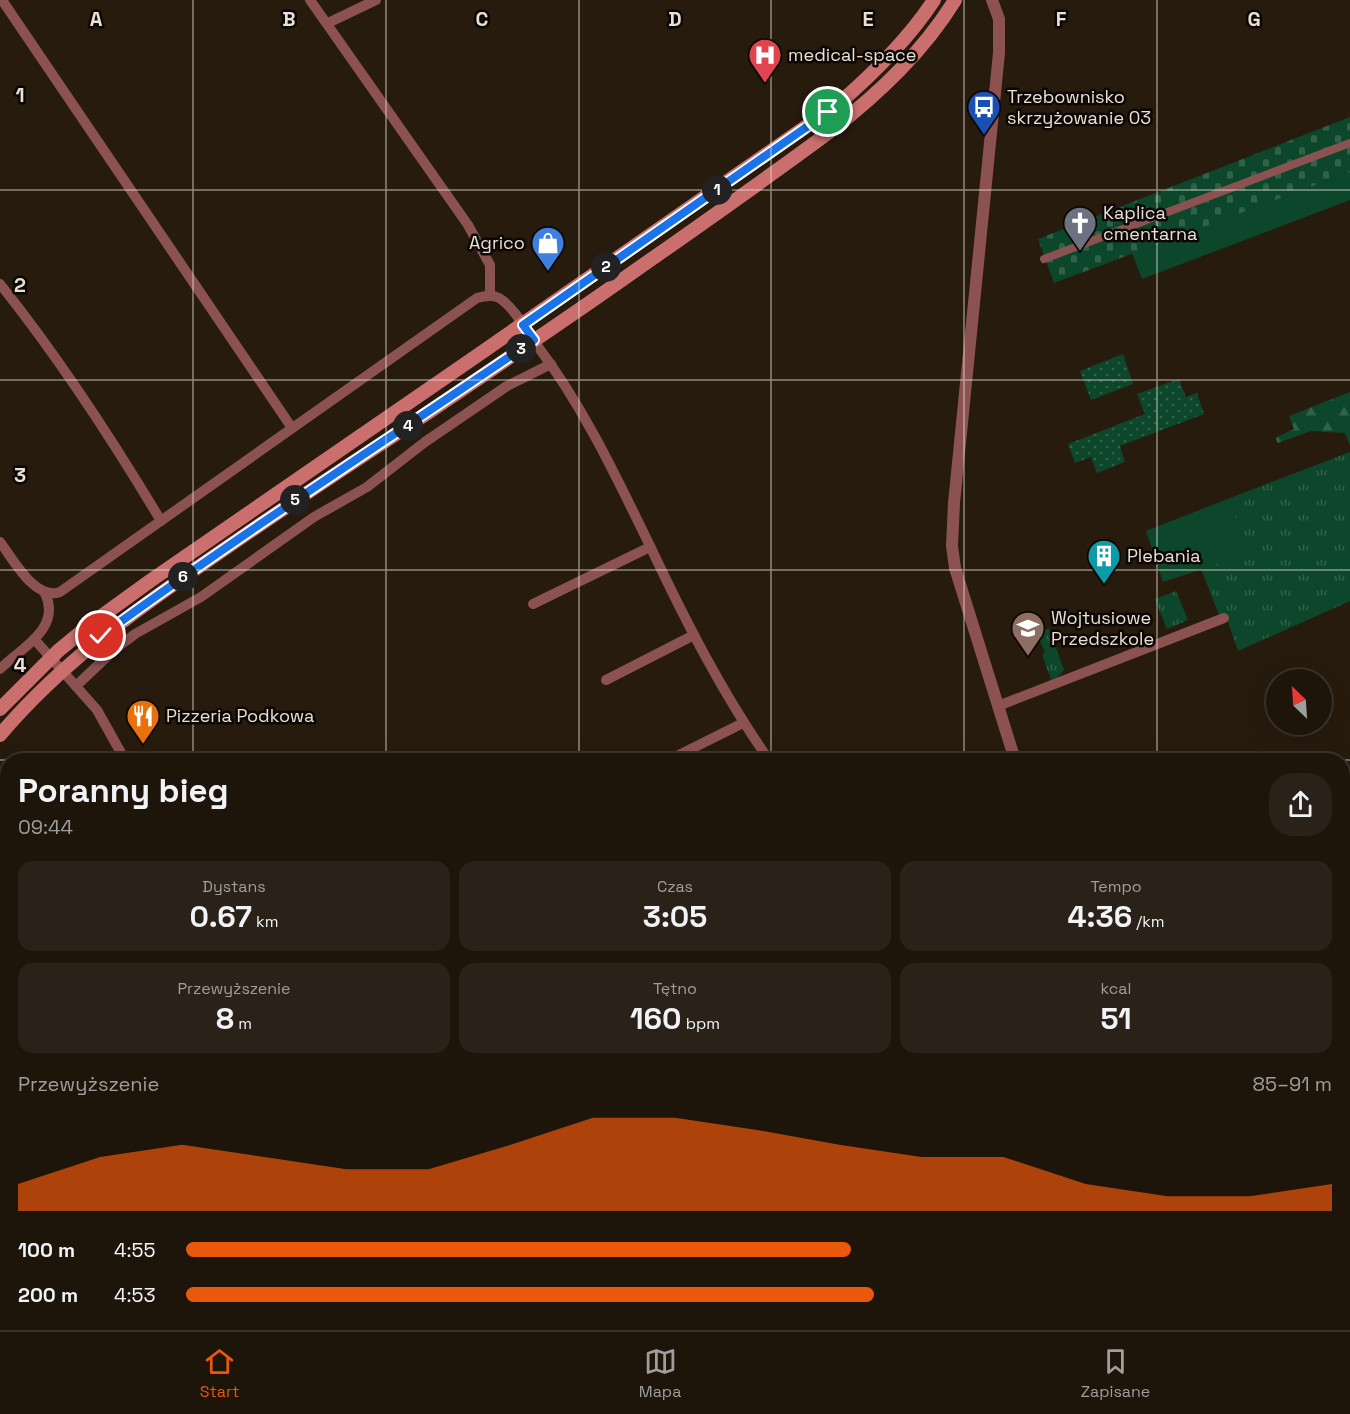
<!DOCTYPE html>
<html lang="pl">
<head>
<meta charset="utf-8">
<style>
	body { margin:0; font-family:"Space Grotesk",sans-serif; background:#2a2118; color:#f1f3f6; height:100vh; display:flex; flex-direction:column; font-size:22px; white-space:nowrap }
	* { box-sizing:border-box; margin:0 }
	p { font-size:20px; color:#a09e9c }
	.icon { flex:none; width:33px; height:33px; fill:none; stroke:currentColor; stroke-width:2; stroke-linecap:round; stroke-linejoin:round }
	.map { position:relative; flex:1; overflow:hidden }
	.drawer { position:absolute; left:0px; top:753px; width:1350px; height:578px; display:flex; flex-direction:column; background:#1d140a; border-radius:24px 24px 0 0; box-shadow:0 6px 24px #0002,0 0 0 2px #3b332b }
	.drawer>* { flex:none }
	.needle { width:39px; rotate:335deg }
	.fabs { position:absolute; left:1266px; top:669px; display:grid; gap:12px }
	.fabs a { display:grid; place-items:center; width:66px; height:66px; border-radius:50%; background:#1d140a; box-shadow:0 6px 24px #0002,0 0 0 2px #3b332b; font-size:30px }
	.pin { position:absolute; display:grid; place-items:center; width:51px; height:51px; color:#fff; margin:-26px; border:3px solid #fff; border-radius:50%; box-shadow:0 2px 6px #0007 }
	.km { position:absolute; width:30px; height:30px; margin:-15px; border-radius:50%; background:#222; color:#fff; font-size:16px; line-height:30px; text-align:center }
	.round { display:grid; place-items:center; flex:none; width:63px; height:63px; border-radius:24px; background:#2a2118 }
	.head { display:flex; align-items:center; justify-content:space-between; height:102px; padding:0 18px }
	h1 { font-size:33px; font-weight:700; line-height:45px }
	.stats { display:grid; grid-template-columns:repeat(3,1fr); gap:9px; height:102px; padding:6px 18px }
	.stats div { display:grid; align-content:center; border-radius:15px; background:#2a2118; text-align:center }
	.stats b { font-size:30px; font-weight:700 }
	.stats small { font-size:16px; font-weight:400 }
	.stats p { font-size:16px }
	.chart { height:168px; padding:12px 18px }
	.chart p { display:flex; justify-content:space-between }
	.chart svg { width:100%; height:108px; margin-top:6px; fill:#ea580c; opacity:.7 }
	ul { padding:0 18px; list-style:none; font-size:20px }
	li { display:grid; grid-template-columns:96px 72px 1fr; align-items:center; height:45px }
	li i { height:15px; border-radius:8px; background:#ea580c }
	.menu { display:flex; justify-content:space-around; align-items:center; height:84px; border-top:2px solid #3b332b; background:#1d140a; font-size:16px; color:#a09e9c }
	.menu a { display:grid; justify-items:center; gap:3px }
	.menu .active { color:#ea580c }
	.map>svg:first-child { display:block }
	.grass { fill:#0d472b }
	.forest { fill:url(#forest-firs) }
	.cemetery { fill:url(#cemetery-stones) }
	.park { fill:url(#park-tufts) }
	.garden { fill:url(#garden-dots) }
	.water { fill:url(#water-waves); stroke:#4e7481; stroke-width:1.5 }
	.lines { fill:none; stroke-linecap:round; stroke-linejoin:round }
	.pedestrian { stroke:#8c5251; stroke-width:8 }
	.minor { stroke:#8c5251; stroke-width:10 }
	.tertiary { stroke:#8c5251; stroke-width:12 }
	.secondary { stroke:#ca6e6e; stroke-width:14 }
	.route-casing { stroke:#fff; stroke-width:12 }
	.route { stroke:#1a73e8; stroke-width:8 }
	.grid { fill:none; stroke:#e9e1d8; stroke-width:1.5; stroke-opacity:0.55 }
	.labels { text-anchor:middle; stroke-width:5; stroke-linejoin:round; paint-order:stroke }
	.poi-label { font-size:18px; fill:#e9e1d8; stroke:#0c0703; text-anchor:start }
	.grid-label { font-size:20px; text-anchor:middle; font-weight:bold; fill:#e9e1d8; stroke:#0c0703; stroke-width:5; stroke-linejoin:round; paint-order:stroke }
</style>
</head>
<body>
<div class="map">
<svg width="1350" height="1330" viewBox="0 0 1350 1330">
	<defs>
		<pattern id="forest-firs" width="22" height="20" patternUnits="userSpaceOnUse" patternTransform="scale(1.5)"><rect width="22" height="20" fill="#0d472b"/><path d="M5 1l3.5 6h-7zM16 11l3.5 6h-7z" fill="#306149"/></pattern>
		<pattern id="cemetery-stones" width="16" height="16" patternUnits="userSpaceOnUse" patternTransform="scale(1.5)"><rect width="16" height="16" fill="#0d472b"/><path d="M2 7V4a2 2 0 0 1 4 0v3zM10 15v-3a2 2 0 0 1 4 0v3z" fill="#306149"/></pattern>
		<pattern id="park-tufts" width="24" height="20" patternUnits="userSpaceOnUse" patternTransform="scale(1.5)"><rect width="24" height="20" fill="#0d472b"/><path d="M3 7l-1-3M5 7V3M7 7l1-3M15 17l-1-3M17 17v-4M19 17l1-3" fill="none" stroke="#306149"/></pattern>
		<pattern id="garden-dots" width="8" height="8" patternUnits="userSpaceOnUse" patternTransform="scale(1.5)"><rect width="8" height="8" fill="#0d472b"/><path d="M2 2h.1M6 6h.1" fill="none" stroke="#306149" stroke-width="1.8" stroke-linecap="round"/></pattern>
		<pattern id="water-waves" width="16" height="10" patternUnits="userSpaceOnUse" patternTransform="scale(1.5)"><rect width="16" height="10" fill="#0c465c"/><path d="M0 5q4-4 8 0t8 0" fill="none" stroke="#2f6073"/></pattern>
	</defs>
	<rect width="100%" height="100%" fill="#271b0e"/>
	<g class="grass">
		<polygon points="1350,172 1350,200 1142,279 1132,253"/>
		<polygon points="1230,498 1246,555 1163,582 1146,531"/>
		<polygon points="1350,1094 1350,1147 1343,1151 1343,1102"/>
		<polygon points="842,1323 906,1323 898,1330 831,1330"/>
	</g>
	<polygon class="forest" points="1350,392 1350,446 1345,433 1311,431 1278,443 1275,438 1294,429 1289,416"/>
	<polygon class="cemetery" points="1350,117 1350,172 1054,283 1038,239"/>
	<g class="park">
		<polygon points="1350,452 1350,601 1238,651 1228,622 1220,617 1201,569 1246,555 1230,498"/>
		<polygon points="1176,591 1188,620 1167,629 1155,599"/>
		<polygon points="1049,628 1064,670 1057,678 1051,680 1042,654 1045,653 1037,633"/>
	</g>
	<g class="garden">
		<polygon points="1123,354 1133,384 1091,400 1080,371"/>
		<polygon points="1179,379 1186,397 1197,393 1204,414 1120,446 1125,462 1097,473 1091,457 1075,463 1068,444 1145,414 1137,394"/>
	</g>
	<g class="water">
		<polygon points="1350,1147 1350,1196 1343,1200 1343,1151"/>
		<polygon points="906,1323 967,1323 957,1330 898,1330"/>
	</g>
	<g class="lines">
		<polyline class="pedestrian" points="1044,259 1350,143"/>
		<g class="minor">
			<polyline points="2,0 292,428"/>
			<polyline points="310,0 468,225 490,265 490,295"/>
			<polyline points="328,23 376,0"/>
			<path d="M0,284C60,359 112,439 161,521"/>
			<path d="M0,542C13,559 35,601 60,592L477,298C484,296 492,294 499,298C513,306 527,331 536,344C583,406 616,476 650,546C685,620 722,693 769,760"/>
			<polyline points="533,604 650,547"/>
			<polyline points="35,640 97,710 125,760"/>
			<path d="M0,669C21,648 62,629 45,593"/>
			<polyline points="606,680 694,635"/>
			<polyline points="76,686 115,649 135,634 201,597 314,517 367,487 425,442 507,386 551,364"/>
			<polyline points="998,706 1224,618"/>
			<polyline points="669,760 743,723"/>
			<polyline points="0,1076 8,1072"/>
		</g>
		<g class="tertiary">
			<polyline points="992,0 999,19 999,53 954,503 952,546 955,568 1015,760"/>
			<polyline points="1342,1019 1350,1018"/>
			<polyline points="186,1330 206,1323"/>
			<polyline points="450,1330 454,1323"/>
		</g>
		<g class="secondary">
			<path d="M0,709L58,651L92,623L150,581L478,355L837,105C873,74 908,40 934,0"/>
			<path d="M0,735C60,664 134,611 210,559C269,518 329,478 390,438C455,395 519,351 583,307C666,249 750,191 832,130C879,93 923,52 955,0"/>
		</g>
	</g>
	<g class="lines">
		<g class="route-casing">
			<path id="route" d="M101,636C242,533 389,439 534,340L523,325L828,112"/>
		</g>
		<use href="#route" class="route"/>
	</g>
	<path class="grid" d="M193,0V760M386,0V760M579,0V760M771,0V760M964,0V760M1157,0V760M0,190H1350M0,380H1350M0,570H1350M0,760H1350M0,950H8M1342,950H1350M0,1140H8M1342,1140H1350M193,1323V1330M386,1323V1330M579,1323V1330M771,1323V1330M964,1323V1330M1157,1323V1330"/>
	<defs>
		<g id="hospital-pin" transform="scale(1.725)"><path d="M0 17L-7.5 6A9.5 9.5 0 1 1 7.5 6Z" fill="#e0444e" stroke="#0c0703"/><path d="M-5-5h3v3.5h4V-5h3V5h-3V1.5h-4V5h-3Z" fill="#fff"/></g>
		<g id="bus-pin" transform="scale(1.725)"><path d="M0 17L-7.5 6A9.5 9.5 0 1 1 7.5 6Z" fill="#1a4fb4" stroke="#0c0703"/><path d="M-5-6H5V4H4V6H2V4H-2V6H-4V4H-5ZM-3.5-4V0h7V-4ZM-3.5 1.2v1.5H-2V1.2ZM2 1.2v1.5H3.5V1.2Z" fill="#fff"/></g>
		<g id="church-pin" transform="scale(1.725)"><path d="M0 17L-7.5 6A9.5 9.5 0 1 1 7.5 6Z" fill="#6b7280" stroke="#0c0703"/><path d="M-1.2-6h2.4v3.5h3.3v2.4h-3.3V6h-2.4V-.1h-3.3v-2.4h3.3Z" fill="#fff"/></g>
		<g id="shop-pin" transform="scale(1.725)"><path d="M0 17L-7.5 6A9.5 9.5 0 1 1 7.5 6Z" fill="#3f7fe0" stroke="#0c0703"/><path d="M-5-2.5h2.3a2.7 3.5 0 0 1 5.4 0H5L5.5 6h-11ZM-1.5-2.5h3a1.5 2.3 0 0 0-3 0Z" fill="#fff"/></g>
		<g id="building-pin" transform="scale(1.725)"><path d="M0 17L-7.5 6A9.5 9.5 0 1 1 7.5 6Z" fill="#0f9aa8" stroke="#0c0703"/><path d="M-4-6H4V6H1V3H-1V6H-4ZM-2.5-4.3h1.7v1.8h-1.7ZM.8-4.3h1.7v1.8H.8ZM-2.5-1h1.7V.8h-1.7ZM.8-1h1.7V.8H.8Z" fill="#fff"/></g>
		<g id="school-pin" transform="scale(1.725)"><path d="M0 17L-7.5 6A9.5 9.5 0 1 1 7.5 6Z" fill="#8d6e63" stroke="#0c0703"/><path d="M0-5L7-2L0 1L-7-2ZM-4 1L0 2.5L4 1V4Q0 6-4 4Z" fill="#fff"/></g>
		<g id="restaurant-pin" transform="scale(1.725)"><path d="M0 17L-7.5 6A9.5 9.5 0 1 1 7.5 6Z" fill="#e8710a" stroke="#0c0703"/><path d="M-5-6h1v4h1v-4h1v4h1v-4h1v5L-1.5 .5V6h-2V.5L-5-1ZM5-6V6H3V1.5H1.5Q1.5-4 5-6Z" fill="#fff"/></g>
	</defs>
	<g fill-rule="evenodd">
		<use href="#hospital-pin" x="765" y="55"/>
		<use href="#bus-pin" x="984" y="107"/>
		<use href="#church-pin" x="1080" y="223"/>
		<use href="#shop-pin" x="548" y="243"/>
		<use href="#building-pin" x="1104" y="556"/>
		<use href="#school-pin" x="1028" y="628"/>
		<use href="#restaurant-pin" x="143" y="716"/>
	</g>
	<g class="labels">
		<g class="poi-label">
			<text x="788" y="61">medical-space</text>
			<text x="1007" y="103">Trzebownisko<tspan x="1007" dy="21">skrzyżowanie 03</tspan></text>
			<text x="1103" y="219">Kaplica<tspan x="1103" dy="21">cmentarna</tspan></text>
			<text x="525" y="249" text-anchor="end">Agrico</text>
			<text x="1127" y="562">Plebania</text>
			<text x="1051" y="624">Wojtusiowe<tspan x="1051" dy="21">Przedszkole</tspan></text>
			<text x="166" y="722">Pizzeria Podkowa</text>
		</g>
	</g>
	<g class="grid-label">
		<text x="96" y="26">A</text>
		<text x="289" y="26">B</text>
		<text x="482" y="26">C</text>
		<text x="675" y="26">D</text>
		<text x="868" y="26">E</text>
		<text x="1061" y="26">F</text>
		<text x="1254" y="26">G</text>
		<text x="20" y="102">1</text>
		<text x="20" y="292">2</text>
		<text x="20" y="482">3</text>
		<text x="20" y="672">4</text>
	</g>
</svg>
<div class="fabs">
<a><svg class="needle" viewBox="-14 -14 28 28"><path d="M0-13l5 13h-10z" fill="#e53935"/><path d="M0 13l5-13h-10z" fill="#a09e9c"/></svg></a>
</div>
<div class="pin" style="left:828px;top:112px;background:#1e9e55"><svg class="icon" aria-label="arrive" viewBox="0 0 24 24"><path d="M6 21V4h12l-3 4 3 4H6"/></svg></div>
<div class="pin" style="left:101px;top:636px;background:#d93025"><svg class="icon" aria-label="check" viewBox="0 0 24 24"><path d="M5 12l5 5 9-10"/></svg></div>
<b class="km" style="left:717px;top:190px">1</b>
<b class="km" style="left:606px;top:267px">2</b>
<b class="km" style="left:521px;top:349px">3</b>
<b class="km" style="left:408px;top:426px">4</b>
<b class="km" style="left:295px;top:500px">5</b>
<b class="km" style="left:183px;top:577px">6</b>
<section class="drawer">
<div class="head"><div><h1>Poranny bieg</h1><p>09:44</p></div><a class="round"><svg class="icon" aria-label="share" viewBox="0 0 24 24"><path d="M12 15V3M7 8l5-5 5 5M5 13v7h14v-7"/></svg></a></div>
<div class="stats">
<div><p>Dystans</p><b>0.67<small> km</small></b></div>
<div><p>Czas</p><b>3:05</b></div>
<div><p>Tempo</p><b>4:36<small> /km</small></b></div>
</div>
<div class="stats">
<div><p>Przewyższenie</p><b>8<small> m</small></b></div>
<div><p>Tętno</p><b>160<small> bpm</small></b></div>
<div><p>kcal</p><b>51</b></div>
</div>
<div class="chart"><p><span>Przewyższenie</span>85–91 m</p>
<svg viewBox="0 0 160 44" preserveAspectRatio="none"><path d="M0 44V33L10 22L20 17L30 22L40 27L50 27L60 17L70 6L80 6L90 11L100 17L110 22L120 22L130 33L140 38L150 38L160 33V44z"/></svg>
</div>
<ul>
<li><b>100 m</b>4:55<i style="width:58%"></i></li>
<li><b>200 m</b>4:53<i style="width:60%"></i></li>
</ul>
</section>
</div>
<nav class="menu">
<a class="active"><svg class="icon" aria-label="home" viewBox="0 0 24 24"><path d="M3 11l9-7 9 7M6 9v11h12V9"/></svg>Start</a>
<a><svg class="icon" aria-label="map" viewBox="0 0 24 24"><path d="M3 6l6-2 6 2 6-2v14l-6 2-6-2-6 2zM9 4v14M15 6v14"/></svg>Mapa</a>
<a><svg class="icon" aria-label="saved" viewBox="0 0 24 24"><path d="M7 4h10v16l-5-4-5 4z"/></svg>Zapisane</a>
</nav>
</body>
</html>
